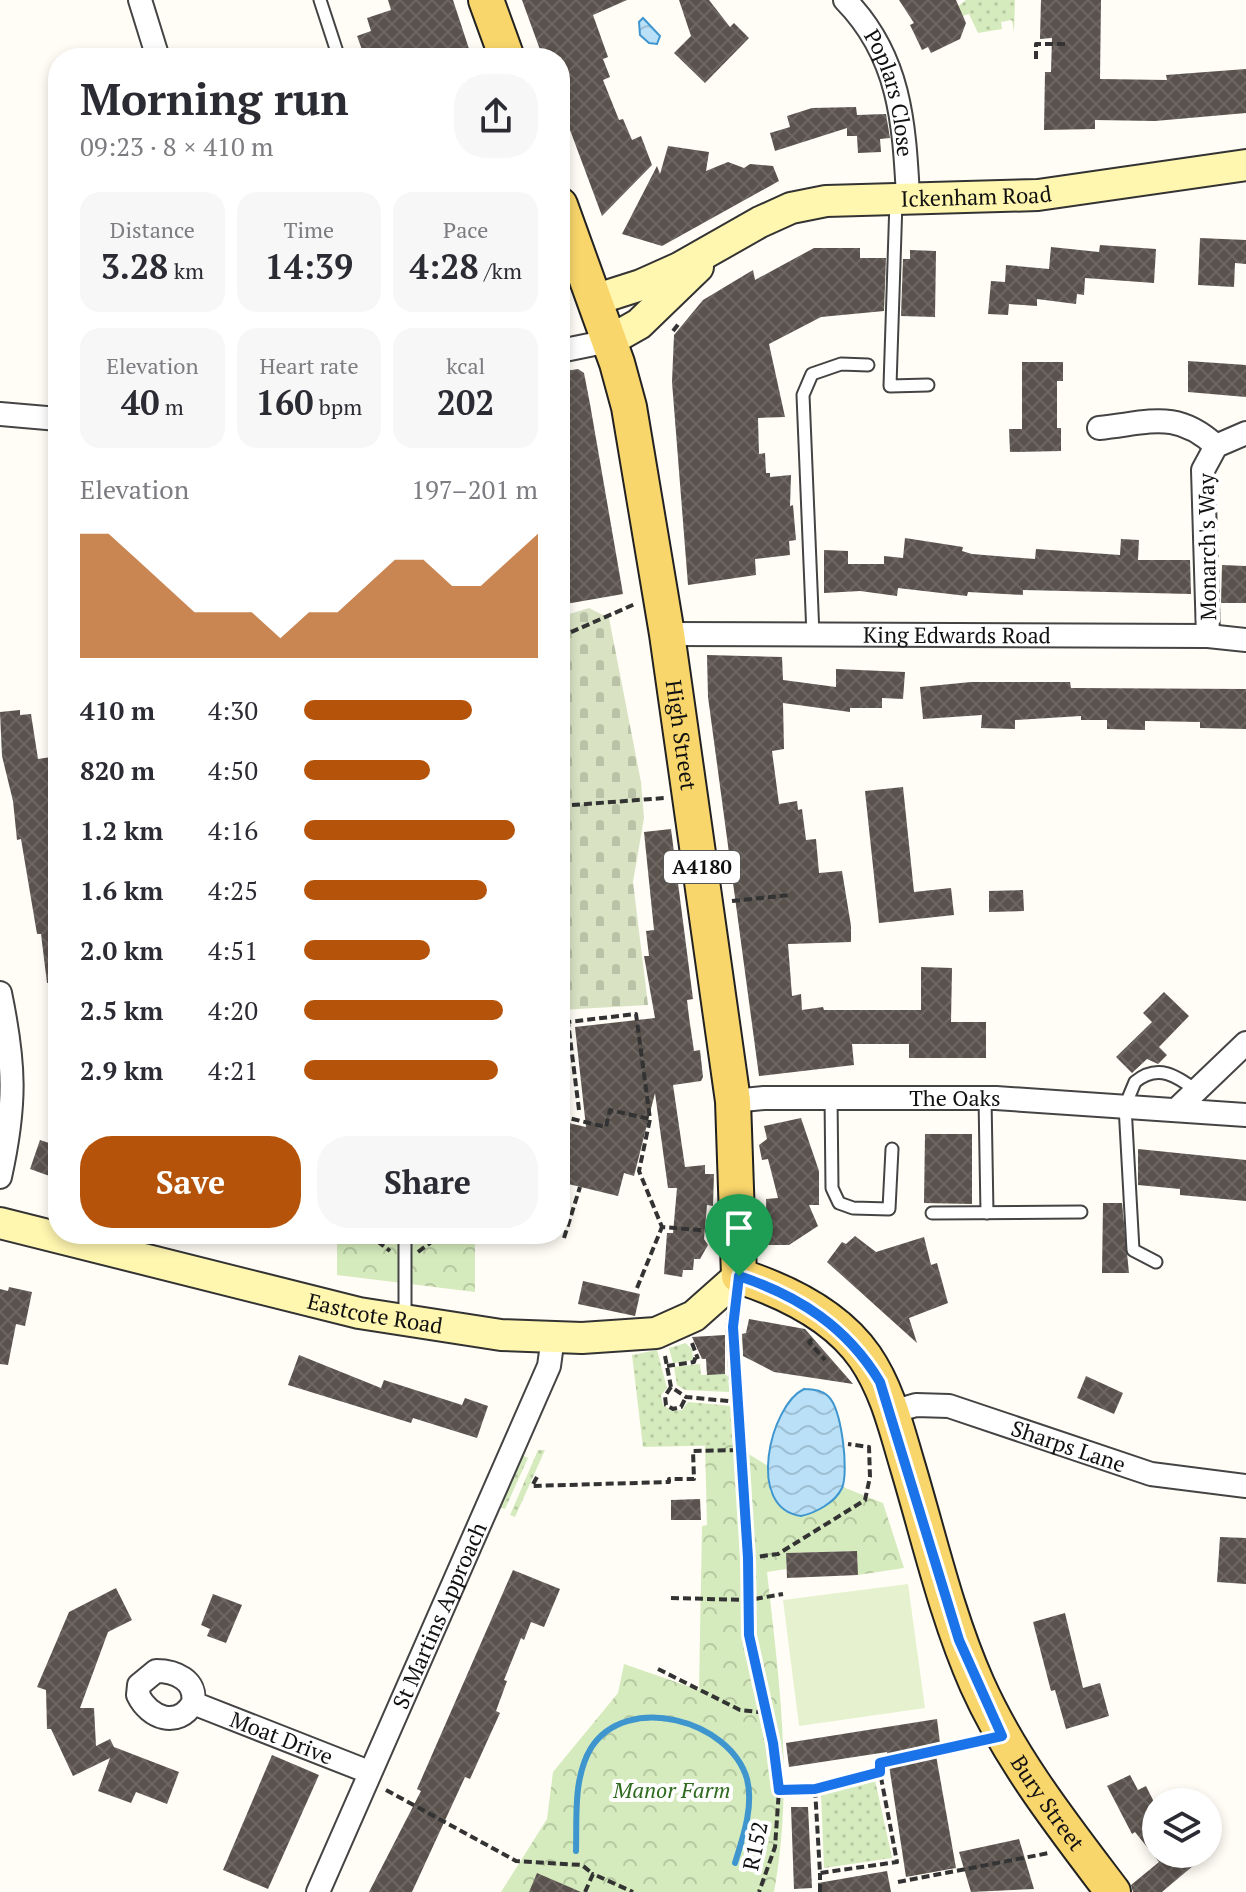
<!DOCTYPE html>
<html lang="en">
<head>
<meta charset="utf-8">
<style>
	body { margin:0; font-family:"PT Serif",serif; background:#f7f7f7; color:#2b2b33; height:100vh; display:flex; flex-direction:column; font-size:30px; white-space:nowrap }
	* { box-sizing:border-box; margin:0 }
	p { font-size:26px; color:#7c7c81 }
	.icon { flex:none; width:44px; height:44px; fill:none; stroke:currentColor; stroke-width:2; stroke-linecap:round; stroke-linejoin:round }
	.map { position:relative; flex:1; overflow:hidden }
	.side { position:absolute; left:48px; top:48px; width:522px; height:1196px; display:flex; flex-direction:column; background:#fff; border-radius:32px; box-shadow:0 4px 12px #0003 }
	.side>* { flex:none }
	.fabs { position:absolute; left:1142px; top:1788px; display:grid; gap:16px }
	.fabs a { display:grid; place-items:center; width:80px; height:80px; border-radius:50%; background:#fff; box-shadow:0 4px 12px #0003; font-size:40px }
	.pin { position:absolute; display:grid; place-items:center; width:68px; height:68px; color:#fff; margin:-82px -34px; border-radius:50% 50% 50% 0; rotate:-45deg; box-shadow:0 0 8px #0007 }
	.pin .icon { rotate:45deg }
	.round { display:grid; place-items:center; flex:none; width:84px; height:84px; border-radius:32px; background:#f7f7f7 }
	.head { display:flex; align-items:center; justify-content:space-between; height:136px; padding:0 32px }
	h1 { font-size:44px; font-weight:800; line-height:60px }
	.stats { display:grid; grid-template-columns:repeat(3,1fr); gap:12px; height:136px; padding:8px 32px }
	.stats div { display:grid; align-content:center; border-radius:20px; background:#f7f7f7; text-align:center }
	.stats b { font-size:34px; font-weight:800 }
	.stats small { font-size:22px; font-weight:400 }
	.stats p { font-size:22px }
	.chart { height:224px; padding:16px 32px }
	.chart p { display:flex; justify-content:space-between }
	.chart svg { width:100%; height:144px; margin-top:8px; fill:#b45309; opacity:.7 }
	.action { display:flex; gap:16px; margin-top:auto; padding:16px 32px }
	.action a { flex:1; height:92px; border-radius:32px; background:#b45309; color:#fff; font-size:32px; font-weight:800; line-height:92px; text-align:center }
	.action a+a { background:#f7f7f7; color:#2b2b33 }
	ul { padding:0 32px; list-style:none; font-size:26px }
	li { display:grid; grid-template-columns:128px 96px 1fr; align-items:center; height:60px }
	li i { height:20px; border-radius:10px; background:#b45309 }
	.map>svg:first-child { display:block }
	.grass { fill:url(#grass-dots) }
	.cemetery { fill:url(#cemetery-stones) }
	.park { fill:url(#park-crowns) }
	.pitch { fill:#e6f2cf }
	.water { fill:url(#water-waves); stroke:#3f96cf; stroke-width:2 }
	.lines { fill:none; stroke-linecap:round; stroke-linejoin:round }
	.stream { stroke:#3f96cf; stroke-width:6 }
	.building { fill:url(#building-cross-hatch) }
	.service-casing { stroke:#444; stroke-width:15 }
	.minor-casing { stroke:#444; stroke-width:26 }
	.secondary-casing { stroke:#333; stroke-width:34 }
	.primary-casing { stroke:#222; stroke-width:38 }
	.path { stroke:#333; stroke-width:4; stroke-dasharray:8 4; stroke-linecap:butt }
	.service { stroke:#fff; stroke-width:11 }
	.minor { stroke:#fff; stroke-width:22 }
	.secondary { stroke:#fff6b0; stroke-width:30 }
	.primary { stroke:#f9d66b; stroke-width:34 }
	.route-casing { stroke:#fff; stroke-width:16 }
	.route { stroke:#1a73e8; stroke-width:10 }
	.labels { text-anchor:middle; stroke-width:8; stroke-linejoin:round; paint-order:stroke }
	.shield { fill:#fff; stroke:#585858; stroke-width:2 }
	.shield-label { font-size:20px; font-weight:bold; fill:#111 }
	.street-label { font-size:22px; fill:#111; stroke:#fff }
	.park-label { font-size:22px; font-style:italic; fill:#2f6b1f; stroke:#fff }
</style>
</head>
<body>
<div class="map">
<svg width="1246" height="1892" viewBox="0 0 1246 1892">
	<defs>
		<pattern id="grass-dots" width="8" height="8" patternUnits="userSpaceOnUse" patternTransform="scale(2)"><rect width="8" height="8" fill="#d5ebbd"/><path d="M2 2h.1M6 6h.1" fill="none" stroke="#b6c8a1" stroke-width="1.8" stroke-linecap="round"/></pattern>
		<pattern id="cemetery-stones" width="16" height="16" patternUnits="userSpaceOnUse" patternTransform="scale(2)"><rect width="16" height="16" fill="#d9e3c4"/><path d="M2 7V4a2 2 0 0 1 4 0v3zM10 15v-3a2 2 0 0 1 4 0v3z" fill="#b9c2a7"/></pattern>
		<pattern id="park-crowns" width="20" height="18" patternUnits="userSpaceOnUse" patternTransform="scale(2)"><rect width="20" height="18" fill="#d5ebbd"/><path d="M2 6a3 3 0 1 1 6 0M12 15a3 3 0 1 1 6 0" fill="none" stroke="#b6c8a1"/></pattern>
		<pattern id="water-waves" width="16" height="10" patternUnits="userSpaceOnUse" patternTransform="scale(2)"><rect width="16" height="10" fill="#b9e0f7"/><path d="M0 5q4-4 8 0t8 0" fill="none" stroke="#9ebfd3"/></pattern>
		<pattern id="building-cross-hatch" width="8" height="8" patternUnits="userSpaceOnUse" patternTransform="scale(2)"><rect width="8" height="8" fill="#5a524d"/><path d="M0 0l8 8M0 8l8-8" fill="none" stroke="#6d6662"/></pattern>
	</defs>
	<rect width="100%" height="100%" fill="#fffdf5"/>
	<g class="grass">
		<polygon points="966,0 1015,0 1014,32 1012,20 1001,22 1002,29 978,33 969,14 959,17 955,9"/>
		<polygon points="686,1343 692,1350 693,1360 673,1363 669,1348"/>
		<polygon points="657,1350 667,1388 661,1395 663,1405 672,1411 682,1410 688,1402 732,1406 734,1445 643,1447 632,1355"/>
		<polygon points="700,1364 701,1375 725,1374 730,1378 729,1392 685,1390 677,1385 674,1367"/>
		<polygon points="538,1450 545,1450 515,1517 510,1515"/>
		<polygon points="522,1455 528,1458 505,1509 499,1507"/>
		<polygon points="875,1780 892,1858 824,1868 821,1792"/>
	</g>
	<polygon class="cemetery" points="589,608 609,618 641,782 644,818 633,882 648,1005 560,1010 560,617"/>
	<g class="park">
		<polygon points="337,1234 475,1234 475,1292 337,1275"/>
		<path d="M705,1445H734L768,1466L770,1492L837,1495L843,1487L883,1503L904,1568L858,1575L857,1551L786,1553V1569L767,1572C779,1680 794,1784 774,1892H501L547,1819L553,1772L618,1693L624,1664L699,1690L702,1526L707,1525Z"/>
	</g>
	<polygon class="pitch" points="908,1584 925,1708 799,1726 783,1600"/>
	<g class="water">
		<polygon points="643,18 660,36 657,44 649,43 640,35 639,22"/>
		<path d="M804,1389C813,1389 822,1390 828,1396C842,1409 849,1472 842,1488C835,1503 815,1513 801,1516C745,1509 770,1405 804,1389Z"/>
	</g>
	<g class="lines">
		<path class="stream" d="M576,1851C577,1817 573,1778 591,1748C627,1692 730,1720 747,1779C754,1806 743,1837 735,1863"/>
	</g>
	<g class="building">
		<polygon points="388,0 453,0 472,58 365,58 357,36 371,31 367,18 391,10"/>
		<polygon points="522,0 627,0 593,15 608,57 603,59 610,77 603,80 619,120 623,119 632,140 641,136 652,165 602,216 560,103 560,58 543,58"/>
		<polygon points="679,0 709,0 730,27 734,23 749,38 705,83 674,53 691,36"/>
		<polygon points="899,0 956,0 966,23 960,39 931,53 928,47 922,50 910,25 914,23"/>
		<polygon points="1041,0 1101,0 1100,79 1167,80 1166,75 1246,69 1246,113 1155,121 1095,120 1095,129 1044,130 1045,72 1051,72 1052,38 1040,39"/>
		<polygon points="856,107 857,115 886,114 890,138 880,139 881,152 858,153 857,136 847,136 847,128 775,151 770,133 790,127 787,116 812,108"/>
		<polygon points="668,146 709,152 706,171 728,162 744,168 750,164 773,166 779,181 662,246 622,234 657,166 660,174"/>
		<polygon points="1200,238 1246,240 1246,264 1235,263 1234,287 1198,285"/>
		<polygon points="1100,245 1156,249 1154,283 1085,278 1084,295 1077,294 1076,304 1037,299 1037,306 1009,304 1008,315 988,314 991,281 1005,282 1006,265 1049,269 1051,247 1099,252"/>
		<polygon points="814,248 860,248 860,258 886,258 884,311 821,317 769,344 785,417 758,418 759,454 765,453 766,473 770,473 770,477 791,475 790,506 793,505 796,540 789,541 790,555 755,559 756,575 688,585 672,382 674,335 703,300 753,270 755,280"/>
		<polygon points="910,250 936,251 935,317 901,316 903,259 910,259"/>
		<polygon points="1188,361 1246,365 1246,397 1188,392"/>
		<polygon points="1022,362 1063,362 1063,381 1057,381 1057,428 1061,428 1061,451 1010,452 1009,429 1022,429"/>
		<polygon points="578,369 584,373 590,404 623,594 560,605 560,372"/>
		<polygon points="905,538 963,547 962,551 972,554 1035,559 1036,549 1120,555 1121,539 1139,540 1138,560 1190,560 1191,594 1023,590 1023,595 968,592 967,596 898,588 897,596 860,591 824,593 824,550 848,551 848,564 884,564 884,556 903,558"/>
		<polygon points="1222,565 1246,566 1246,603 1221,603"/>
		<polygon points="707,655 782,657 783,680 836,687 836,669 905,672 903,699 882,698 882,708 850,708 850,712 783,703 784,749 772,751 779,804 797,801 798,810 802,809 806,840 816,839 819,873 842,871 851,926 851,942 788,944 792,996 801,994 802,1010 823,1007 824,1010 921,1010 921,967 952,968 951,1022 986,1022 986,1058 909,1058 909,1044 852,1044 854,1065 759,1076 708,697"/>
		<polygon points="971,682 1070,682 1071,688 1246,689 1246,729 1200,728 1200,722 1145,721 1145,730 1107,729 1107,720 1081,720 1081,716 1015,720 1015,729 981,728 982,715 923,719 920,687"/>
		<polygon points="20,710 20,715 31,714 38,759 51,757 57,793 51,794 55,836 48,837 55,881 58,880 58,982 47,983 41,934 37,934 21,839 17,840 13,801 2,756 0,712"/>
		<polygon points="903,787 914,892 951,888 954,915 879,923 865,791"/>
		<polygon points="671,829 693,999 687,1000 689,1017 694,1051 700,1050 703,1077 701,1081 673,1085 685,1167 705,1165 705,1174 714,1174 713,1206 707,1205 704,1239 708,1245 700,1259 694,1259 693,1270 683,1270 682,1277 664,1274 667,1233 673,1233 677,1188 668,1188 655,1093 634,1176 624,1173 618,1196 560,1182 560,1121 586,1127 575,1027 655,1018 644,956 649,956 646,931 654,930 644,832"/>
		<polygon points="1023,890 1024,911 989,912 989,891"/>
		<polygon points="1164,992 1189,1016 1159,1047 1167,1055 1158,1064 1147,1059 1132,1073 1116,1057 1152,1022 1143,1013"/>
		<polygon points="801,1118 819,1171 819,1205 809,1205 818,1226 789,1245 767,1245 766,1199 778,1198 768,1159 762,1160 759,1145 767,1139 764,1126"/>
		<polygon points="925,1134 972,1134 972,1204 924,1203"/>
		<polygon points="40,1140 58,1146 58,1179 30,1169"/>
		<polygon points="1138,1149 1246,1160 1246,1201 1180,1195 1180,1189 1138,1185"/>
		<polygon points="1103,1203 1122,1203 1129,1273 1102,1273"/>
		<polygon points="855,1236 876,1252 924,1237 931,1265 937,1263 948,1303 909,1318 917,1343 827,1262 842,1242 846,1244"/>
		<polygon points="583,1281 640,1294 635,1316 578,1304"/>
		<polygon points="9,1287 32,1292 25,1326 16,1324 8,1365 0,1364 0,1289 8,1291"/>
		<polygon points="749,1319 805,1329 853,1384 774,1372 743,1356 742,1334 746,1333"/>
		<polygon points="725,1335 725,1374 707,1375 706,1359 702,1359 692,1337"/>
		<polygon points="299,1355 381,1388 384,1380 462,1405 465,1398 488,1406 477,1438 413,1418 411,1423 288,1385"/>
		<polygon points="1086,1376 1123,1393 1114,1414 1077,1398"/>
		<polygon points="700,1499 701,1520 671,1520 671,1500"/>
		<polygon points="1220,1537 1246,1538 1246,1584 1217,1582"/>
		<polygon points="857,1551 858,1575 787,1578 786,1553"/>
		<polygon points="513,1570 560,1589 544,1627 531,1622 524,1640 521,1638 504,1680 507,1681 496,1711 500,1713 470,1779 465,1777 412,1892 369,1892 421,1791 417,1789"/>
		<polygon points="116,1588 132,1620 108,1632 80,1708 94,1708 96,1746 110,1739 114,1747 179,1772 167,1804 136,1792 131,1803 98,1791 110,1758 73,1776 51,1729 47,1729 46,1690 37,1687 69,1612"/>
		<polygon points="213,1594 242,1605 226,1643 207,1636 210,1629 201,1625"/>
		<polygon points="1065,1613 1083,1688 1100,1683 1109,1716 1066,1729 1055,1690 1051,1691 1033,1622"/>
		<polygon points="937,1719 940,1743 934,1744 956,1868 906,1877 887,1752 789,1767 786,1743"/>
		<polygon points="272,1755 319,1775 268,1889 223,1870"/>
		<polygon points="1130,1775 1138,1790 1146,1786 1156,1806 1156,1854 1185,1854 1194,1865 1162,1892 1133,1892 1131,1885 1159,1862 1135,1832 1132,1834 1107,1786"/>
		<polygon points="791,1807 808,1807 812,1888 794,1889"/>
		<polygon points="1019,1839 1034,1889 971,1892 959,1852"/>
		<polygon points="887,1871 891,1892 818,1892 818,1883"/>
		<polygon points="537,1873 581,1892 529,1892"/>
	</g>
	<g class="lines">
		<g class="service-casing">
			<g id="service">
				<polyline points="320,0 339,58"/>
				<polyline points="896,201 890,386 928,385"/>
				<polyline points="813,635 803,395 812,374 841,364 868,365"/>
				<polyline points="831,1097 832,1188 839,1203 853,1208 889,1209 892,1149"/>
				<polyline points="985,1098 987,1213"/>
				<polyline points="932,1213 1081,1212"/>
				<path d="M1156,1262L1133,1250L1125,1106L1135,1082C1158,1063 1177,1076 1197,1091"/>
				<polyline points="405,1318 405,1234"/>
				<polyline points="736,1378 733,1327 737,1285"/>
			</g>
		</g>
		<g class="minor-casing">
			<g id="minor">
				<polyline points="140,0 158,58"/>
				<path id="s1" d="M845,0C900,56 904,122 908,196"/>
				<polyline points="560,351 609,341"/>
				<polyline points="0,414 58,419"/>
				<path d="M1099,428C1149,423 1176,409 1216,446"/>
				<path id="s2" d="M667,634L1208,636L1246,640"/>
				<polyline points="1208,636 1203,470 1216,446 1246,433"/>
				<path d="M0,993C15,1065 16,1104 0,1177"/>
				<path id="s3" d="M733,1101L764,1098H996L1246,1115"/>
				<polyline points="1176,1110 1246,1043"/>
				<path id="s4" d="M892,1412L916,1405L949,1406L1151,1474L1246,1486"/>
				<path id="s5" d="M193,1703C197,1680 175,1671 156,1671L139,1685L138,1695C149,1718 178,1729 193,1703L369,1772"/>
				<path id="s6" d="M318,1892L549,1366L553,1337"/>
			</g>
		</g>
		<g class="secondary-casing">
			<g id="secondary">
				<path id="s7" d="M594,300L641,285L679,268L760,222L791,208L826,201L1038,195L1246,165"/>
				<polyline points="609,341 639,324 698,267"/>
				<path id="s8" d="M0,1223L359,1313L501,1335L582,1338L656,1333L694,1316L739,1276"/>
			</g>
		</g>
		<g class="primary-casing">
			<g id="primary">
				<polyline points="486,0 507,58"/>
				<path id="s9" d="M560,205L617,363L629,407L667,634L733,1101L739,1276C785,1291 836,1315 865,1357C887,1389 896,1427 907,1464C929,1537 946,1614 977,1684C1011,1760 1063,1826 1113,1892"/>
			</g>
		</g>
		<g class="path">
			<polyline points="1036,59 1036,44 1069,44"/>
			<polyline points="673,331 680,322"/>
			<polyline points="560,637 635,604"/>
			<polyline points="560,806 664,798"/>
			<polyline points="560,881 568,1022"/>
			<polyline points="732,901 789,895"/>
			<polyline points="579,1110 568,1022 636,1014 650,1119 639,1171 662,1227 711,1231"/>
			<polyline points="560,1116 606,1127 610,1110 650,1119"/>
			<polyline points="368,1234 390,1251"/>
			<polyline points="564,1238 580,1187"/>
			<polyline points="418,1252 442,1234"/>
			<polyline points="637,1288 662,1227"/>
			<polyline points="812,1339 809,1342 825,1360"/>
			<polyline points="692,1343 698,1359"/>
			<polyline points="665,1356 671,1387 686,1397 738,1402"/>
			<polyline points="667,1366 694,1362 696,1355"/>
			<polyline points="671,1387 665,1396 666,1405 673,1409 681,1407 686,1397"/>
			<polyline points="737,1392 750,1650 773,1743 779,1790 775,1847 759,1892"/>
			<polyline points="537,1477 532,1486 669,1482 669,1479 694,1479 693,1451 741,1450"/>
			<polyline points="748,1558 778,1554 865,1500 870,1477 869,1447 848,1444"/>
			<polyline points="671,1598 749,1600 783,1594"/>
			<polyline points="658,1669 740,1710 767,1713"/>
			<polyline points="880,1772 880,1763 975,1742"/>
			<polyline points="386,1790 516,1861 582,1865 593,1874"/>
			<polyline points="779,1790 815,1789 880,1772 897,1862 820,1873 815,1789"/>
			<polyline points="898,1882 1049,1853"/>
			<polyline points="585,1892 593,1874 633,1892"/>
			<polyline points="820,1892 820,1873"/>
		</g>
		<use href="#service" class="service"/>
		<use href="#minor" class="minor"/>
		<use href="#secondary" class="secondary"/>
		<use href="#primary" class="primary"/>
	</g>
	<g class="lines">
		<g class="route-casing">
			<path id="route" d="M739,1276C799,1296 847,1327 880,1382L959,1640L1002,1736L880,1763V1772L815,1789L779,1790L773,1743L749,1635L748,1558L733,1327Z"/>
		</g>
		<use href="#route" class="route"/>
	</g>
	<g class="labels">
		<rect class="shield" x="664" y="851" width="76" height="32" rx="6"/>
		<g class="shield-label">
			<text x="702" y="874">A4180</text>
		</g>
		<g class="street-label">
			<text dy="8" stroke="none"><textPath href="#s1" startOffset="106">Poplars Close</textPath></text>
			<text dy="8" stroke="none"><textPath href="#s7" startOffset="404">Ickenham Road</textPath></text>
			<text transform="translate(1207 547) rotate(-91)" y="8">Monarch's Way</text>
			<text dy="8" stroke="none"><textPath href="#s2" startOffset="290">King Edwards Road</textPath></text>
			<text dy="8" stroke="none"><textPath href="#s9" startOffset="546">High Street</textPath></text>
			<text dy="8" stroke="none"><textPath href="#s3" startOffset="222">The Oaks</textPath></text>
			<text dy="8" stroke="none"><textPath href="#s8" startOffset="386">Eastcote Road</textPath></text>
			<text dy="8" stroke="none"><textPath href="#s4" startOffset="184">Sharps Lane</textPath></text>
			<text dy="8" stroke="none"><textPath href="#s6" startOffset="302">St Martins Approach</textPath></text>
			<text dy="8" stroke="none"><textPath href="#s5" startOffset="254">Moat Drive</textPath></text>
			<text dy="8" stroke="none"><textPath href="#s9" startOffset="1728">Bury Street</textPath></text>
			<text transform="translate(755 1846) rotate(-78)" y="8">R152</text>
		</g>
		<g class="park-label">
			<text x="672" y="1798">Manor Farm</text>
		</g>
	</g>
</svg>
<div class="fabs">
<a><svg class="icon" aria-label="layers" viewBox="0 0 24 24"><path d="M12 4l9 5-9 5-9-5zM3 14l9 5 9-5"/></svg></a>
</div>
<div class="pin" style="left:739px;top:1276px;background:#1e9e55"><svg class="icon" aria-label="arrive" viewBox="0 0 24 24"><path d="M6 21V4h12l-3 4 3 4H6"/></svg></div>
<section class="side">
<div class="head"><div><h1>Morning run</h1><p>09:23 · 8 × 410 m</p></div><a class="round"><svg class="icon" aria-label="share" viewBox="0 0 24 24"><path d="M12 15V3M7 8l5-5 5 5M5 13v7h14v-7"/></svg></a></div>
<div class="stats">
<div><p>Distance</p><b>3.28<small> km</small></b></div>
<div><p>Time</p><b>14:39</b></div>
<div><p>Pace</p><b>4:28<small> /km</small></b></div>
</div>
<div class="stats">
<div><p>Elevation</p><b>40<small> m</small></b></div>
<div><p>Heart rate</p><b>160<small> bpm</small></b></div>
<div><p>kcal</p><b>202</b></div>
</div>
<div class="chart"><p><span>Elevation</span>197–201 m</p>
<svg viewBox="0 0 160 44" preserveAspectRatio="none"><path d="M0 44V6L10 6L20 14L30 22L40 30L50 30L60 30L70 38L80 30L90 30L100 22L110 14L120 14L130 22L140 22L150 14L160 6V44z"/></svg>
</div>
<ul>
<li><b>410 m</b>4:30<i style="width:72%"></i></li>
<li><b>820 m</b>4:50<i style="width:54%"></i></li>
<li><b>1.2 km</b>4:16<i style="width:90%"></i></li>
<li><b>1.6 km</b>4:25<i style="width:78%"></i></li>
<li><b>2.0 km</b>4:51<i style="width:54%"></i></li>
<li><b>2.5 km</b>4:20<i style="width:85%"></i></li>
<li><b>2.9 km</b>4:21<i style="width:83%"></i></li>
</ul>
<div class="action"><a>Save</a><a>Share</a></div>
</section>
</div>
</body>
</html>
